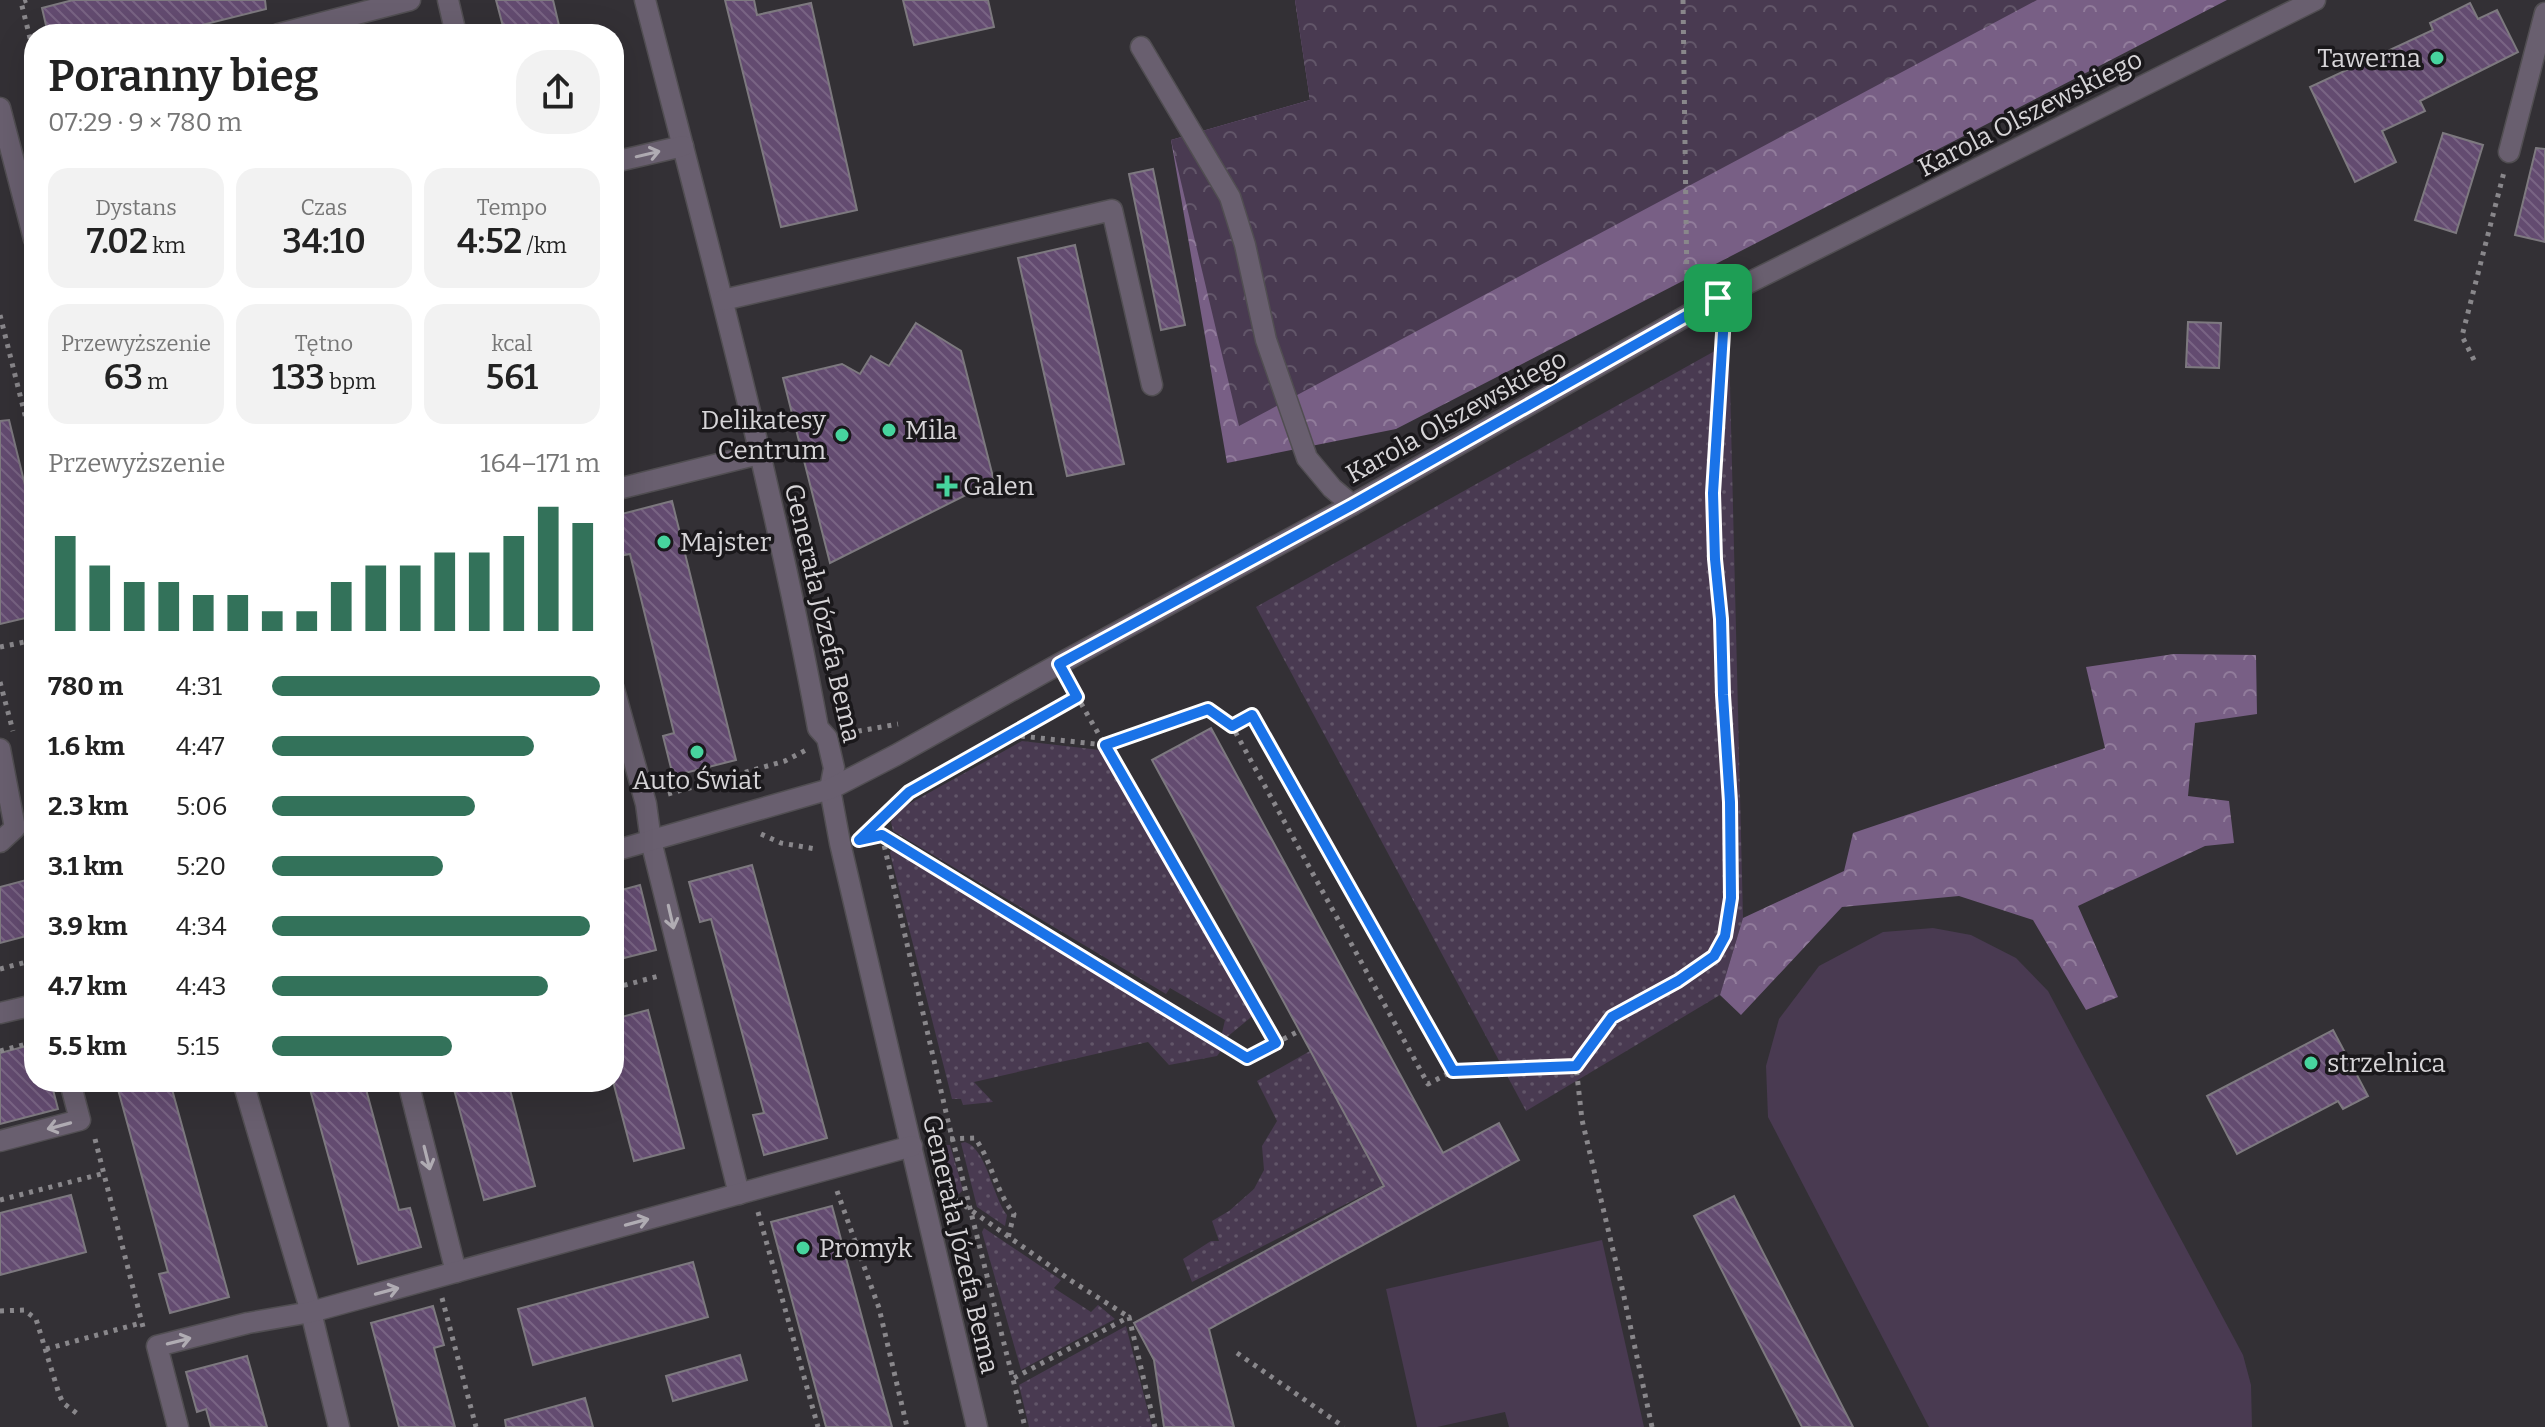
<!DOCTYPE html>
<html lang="pl">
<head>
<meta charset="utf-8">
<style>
	body { margin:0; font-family:Bitter,serif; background:#f2f2f2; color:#222; height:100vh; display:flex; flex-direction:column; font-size:30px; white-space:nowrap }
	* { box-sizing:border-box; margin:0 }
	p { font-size:26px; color:#767676 }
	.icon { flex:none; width:44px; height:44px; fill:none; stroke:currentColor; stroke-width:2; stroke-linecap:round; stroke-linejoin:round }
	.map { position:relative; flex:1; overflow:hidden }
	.drawer { position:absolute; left:24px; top:24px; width:600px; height:1068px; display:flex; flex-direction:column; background:#fff; border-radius:32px; box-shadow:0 8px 32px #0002 }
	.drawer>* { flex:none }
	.pin { position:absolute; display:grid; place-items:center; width:68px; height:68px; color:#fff; margin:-34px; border-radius:16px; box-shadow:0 4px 12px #0006 }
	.round { display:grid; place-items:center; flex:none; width:84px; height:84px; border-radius:32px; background:#f2f2f2 }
	.overview { display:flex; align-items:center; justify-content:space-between; height:136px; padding:0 24px }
	h1 { font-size:44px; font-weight:600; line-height:60px }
	.figures { display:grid; grid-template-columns:repeat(3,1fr); gap:12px; height:136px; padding:8px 24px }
	.figures div { display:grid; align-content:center; border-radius:20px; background:#f2f2f2; text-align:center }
	.figures b { font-size:34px; font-weight:600 }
	.figures small { font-size:22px; font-weight:400 }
	.figures p { font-size:22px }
	.chart { height:224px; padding:16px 24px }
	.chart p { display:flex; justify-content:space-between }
	.chart svg { width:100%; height:144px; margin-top:8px; stroke:#33725a; stroke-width:6 }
	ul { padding:0 24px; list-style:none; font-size:26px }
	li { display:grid; grid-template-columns:128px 96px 1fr; align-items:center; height:60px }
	li i { height:20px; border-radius:10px; background:#33725a }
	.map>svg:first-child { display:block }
	.grass { fill:url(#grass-dots) }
	.forest { fill:url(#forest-crowns) }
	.park { fill:url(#park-crowns) }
	.pitch { fill:#493a51 }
	.building { fill:url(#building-back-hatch); stroke:#7d797f; stroke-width:2 }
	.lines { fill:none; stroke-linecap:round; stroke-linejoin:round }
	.minor-casing { stroke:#514e52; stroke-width:23 }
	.path { stroke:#89878b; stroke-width:5; stroke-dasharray:4 6; stroke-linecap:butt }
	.minor { stroke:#695f6f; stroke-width:20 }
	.oneway { stroke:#b0acb3 }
	.route-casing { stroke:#fff; stroke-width:16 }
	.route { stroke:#1a73e8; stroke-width:10 }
	.poi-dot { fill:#47d49e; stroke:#1a181b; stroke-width:3 }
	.labels { text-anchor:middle; stroke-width:7; stroke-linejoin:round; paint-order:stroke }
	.poi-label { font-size:26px; fill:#d7d5d8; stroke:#1a181b; text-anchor:start }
	.street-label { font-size:26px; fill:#d7d5d8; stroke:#1a181b }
</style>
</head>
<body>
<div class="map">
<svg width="2545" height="1427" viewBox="0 0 2545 1427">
	<defs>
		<pattern id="grass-dots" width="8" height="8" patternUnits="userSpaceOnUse" patternTransform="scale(2)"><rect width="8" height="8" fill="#493a51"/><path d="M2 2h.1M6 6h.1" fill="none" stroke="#625669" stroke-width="1.8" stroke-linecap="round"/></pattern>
		<pattern id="forest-crowns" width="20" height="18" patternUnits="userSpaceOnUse" patternTransform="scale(2)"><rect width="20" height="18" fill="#785f85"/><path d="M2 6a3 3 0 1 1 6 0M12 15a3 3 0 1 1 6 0" fill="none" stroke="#917c9b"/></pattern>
		<pattern id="park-crowns" width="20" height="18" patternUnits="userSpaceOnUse" patternTransform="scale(2)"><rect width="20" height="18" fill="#493a51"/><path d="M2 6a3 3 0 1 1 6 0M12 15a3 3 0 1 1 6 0" fill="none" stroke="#625669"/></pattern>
		<pattern id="building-back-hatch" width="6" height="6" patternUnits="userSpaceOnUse" patternTransform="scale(2)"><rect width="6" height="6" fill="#634b70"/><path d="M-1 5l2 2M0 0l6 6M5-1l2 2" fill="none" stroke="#796484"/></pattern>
	</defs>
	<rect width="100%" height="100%" fill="#333035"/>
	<g class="grass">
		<polygon points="1729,343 1743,918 1720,995 1526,1111 1256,607"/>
		<polygon points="1022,741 1100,750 1255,1014 1227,1037 1222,1033 1225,1020 1170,988 1166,994 893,831 891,822 898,810"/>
		<polygon points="893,846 1223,1048 1217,1056 1169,1065 1148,1042 974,1082 993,1102 963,1105 961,1099 952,1099 890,853"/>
		<polygon points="1310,1051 1369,1158 1403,1175 1192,1282 1183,1259 1211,1241 1219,1241 1212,1221 1229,1211 1254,1189 1264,1170 1262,1146 1277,1121 1257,1081"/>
		<path d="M965,1142C987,1149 992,1196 1007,1215L1005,1226L977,1207L961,1143Z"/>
		<polygon points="944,1145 950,1145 963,1190 959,1194 945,1186 940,1158"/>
		<polygon points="984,1228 1061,1280 1054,1288 1091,1312 1098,1305 1115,1319 1021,1370 982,1232"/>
		<polygon points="1126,1326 1152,1427 1029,1427 1019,1385"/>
	</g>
	<g class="forest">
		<polygon points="1295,0 2227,0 1396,429 1227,463 1171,140 1310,100"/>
		<polygon points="2174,654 2256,655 2257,714 2195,723 2188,796 2229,801 2234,843 2205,846 2078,906 2118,997 2086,1010 2033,920 1959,896 1842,907 1741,1015 1720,995 1743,918 1844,871 1853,833 2105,748 2086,667"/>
	</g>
	<polygon class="park" points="1295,0 2037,0 1239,426 1171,140 1310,100"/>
	<g class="pitch">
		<polygon points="1933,928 1971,935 2016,958 2048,991 2243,1355 2251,1385 2252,1427 1929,1427 1768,1117 1766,1066 1779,1019 1819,966 1883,932"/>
		<polygon points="1602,1240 1644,1427 1509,1427 1505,1412 1437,1427 1417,1427 1386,1289"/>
	</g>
	<g class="building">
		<polygon points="73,0 265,0 266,9 166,34 48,34 42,8"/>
		<polygon points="496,0 553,0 561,34 505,34"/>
		<polygon points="725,0 754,0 757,15 811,3 857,210 781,227"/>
		<polygon points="903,0 988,0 994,27 914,45"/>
		<polygon points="2470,3 2478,19 2497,10 2518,52 2420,101 2425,111 2382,131 2396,162 2355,182 2310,87 2433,30 2430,23"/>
		<polygon points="2443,133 2483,145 2456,233 2415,220"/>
		<polygon points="2536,148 2545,149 2545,242 2515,235"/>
		<polygon points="1153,169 1185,325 1161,330 1129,174"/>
		<polygon points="1075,245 1124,464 1067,476 1018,258"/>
		<polygon points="2188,322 2221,323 2219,368 2186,367"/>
		<polygon points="916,323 961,351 994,481 830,563 783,378 842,364 860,374 871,356 889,366"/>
		<polygon points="9,420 34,522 34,616 0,624 0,421"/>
		<polygon points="672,501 736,760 673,776 663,736 674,733 630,554 619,556 614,535 614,516"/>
		<polygon points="1211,728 1443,1153 1499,1123 1519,1160 1209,1329 1234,1427 1164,1427 1154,1360 1134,1323 1384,1186 1152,760"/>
		<polygon points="752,865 827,1138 764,1155 753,1115 764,1113 711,919 700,922 689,882"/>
		<polygon points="34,878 34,934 0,943 0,887"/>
		<polygon points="640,885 656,950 624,958 621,947 614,949 614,892"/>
		<polygon points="648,1010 684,1148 634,1161 614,1085 614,1019"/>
		<polygon points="2333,1030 2368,1096 2343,1109 2338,1101 2237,1154 2207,1096"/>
		<polygon points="34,1044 34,1082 51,1082 58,1109 0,1124 0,1053"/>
		<polygon points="116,1082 170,1082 229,1297 170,1313 159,1274 168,1272"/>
		<polygon points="308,1082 364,1082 399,1210 410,1208 421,1247 358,1264"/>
		<polygon points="452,1082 508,1082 535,1186 484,1200"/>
		<polygon points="71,1195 86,1252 0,1275 0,1213"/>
		<polygon points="1734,1196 1853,1427 1802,1427 1694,1216"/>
		<polygon points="832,1206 867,1336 892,1427 826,1427 771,1222"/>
		<polygon points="693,1262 708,1317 533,1365 518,1309"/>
		<polygon points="433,1306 444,1345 434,1348 455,1427 399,1427 371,1323"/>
		<polygon points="740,1355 747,1380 673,1401 666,1376"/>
		<polygon points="247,1356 267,1427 211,1427 206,1409 197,1412 186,1372"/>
		<polygon points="585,1398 593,1427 506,1427 505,1420"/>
	</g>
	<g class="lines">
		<g class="minor-casing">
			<g id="minor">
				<polyline points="448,0 456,34"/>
				<path d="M645,0C707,241 773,482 818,728L827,738L834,768L830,789L840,843L977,1427"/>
				<polyline points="279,34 410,0"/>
				<polyline points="1141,47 1230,197 1245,245 1266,340 1307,458 1332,488 1352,505"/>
				<polyline points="0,108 34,239"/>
				<polyline points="2509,152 2545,13"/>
				<polyline points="614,162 683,146"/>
				<polyline points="723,300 1112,210 1152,385"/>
				<polyline points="614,490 759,454"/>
				<polyline points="614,689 646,804 651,841 739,1194"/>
				<polyline points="0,749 15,828 0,842"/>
				<polyline points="614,851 830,789 896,755 1059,664 1352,505 1718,298 2315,0"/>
				<polyline points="0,1013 34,1005"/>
				<polyline points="243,1082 311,1312 339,1427"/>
				<polyline points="408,1082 456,1272"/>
				<polyline points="0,1141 80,1120 70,1082"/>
				<polyline points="178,1427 157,1346 248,1323 311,1312 912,1146"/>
			</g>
		</g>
		<g class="path">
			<polyline points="27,0 21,2 34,54"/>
			<polyline points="1683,0 1687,287"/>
			<polyline points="0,315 34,451"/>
			<polyline points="2474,360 2462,336 2504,172"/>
			<polyline points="0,647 34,640"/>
			<polyline points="0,682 13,731"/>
			<polyline points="1071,686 1276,1043"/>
			<polyline points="848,733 898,724"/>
			<polyline points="1011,735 1105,745 1208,709 1232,726 1428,1084 1453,1071 1252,715 1232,726"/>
			<polyline points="668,794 785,761 806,750"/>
			<polyline points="761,834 781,843 816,849"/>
			<polyline points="882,836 948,1121 1025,1427"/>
			<polyline points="861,837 909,792 1077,697"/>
			<polyline points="861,839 882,835 1247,1058 1299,1031"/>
			<polyline points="0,969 34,960"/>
			<polyline points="614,988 659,976"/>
			<polyline points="0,1051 34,1042"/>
			<polyline points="1453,1071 1576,1066"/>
			<polyline points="95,1139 143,1327"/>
			<path d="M935,1150L945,1139L975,1138C992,1162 995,1190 1014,1214L1008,1238"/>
			<polyline points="837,1191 879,1308 907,1427"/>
			<polyline points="948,1194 1070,1280 1129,1317"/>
			<polyline points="0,1200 105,1173"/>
			<polyline points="758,1212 818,1427"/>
			<polyline points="442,1298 476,1427"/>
			<polyline points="0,1311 24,1310 36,1319 59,1394 63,1403 79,1415"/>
			<polyline points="46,1349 141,1323"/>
			<polyline points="1237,1353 1344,1427"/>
			<polyline points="1014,1378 1129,1317 1155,1427"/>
			<polyline points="1652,1427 1623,1292 1582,1120 1576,1066 1612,1017 1678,981 1714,956 1725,936 1731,898 1730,802 1723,695 1721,619 1715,559 1713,493 1723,323"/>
		</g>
		<use href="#minor" class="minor"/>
	</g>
	<defs><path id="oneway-shaft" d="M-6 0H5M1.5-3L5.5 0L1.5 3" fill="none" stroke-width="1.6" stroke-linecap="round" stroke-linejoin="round" transform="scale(2)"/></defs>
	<g class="oneway">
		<use href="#oneway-shaft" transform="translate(648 154) rotate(-13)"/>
		<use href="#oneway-shaft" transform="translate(671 917) rotate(77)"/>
		<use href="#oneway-shaft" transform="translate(59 1126) rotate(165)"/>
		<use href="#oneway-shaft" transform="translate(427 1158) rotate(76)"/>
		<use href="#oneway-shaft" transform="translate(637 1222) rotate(-15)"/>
		<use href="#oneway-shaft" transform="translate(387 1291) rotate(-15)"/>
		<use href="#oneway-shaft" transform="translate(179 1341) rotate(-14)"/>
	</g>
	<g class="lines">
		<g class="route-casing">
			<polygon id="route" points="1718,298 1724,317 1713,493 1715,559 1721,619 1723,695 1730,802 1731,898 1725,936 1714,956 1678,981 1612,1017 1576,1066 1453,1071 1252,715 1232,726 1208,709 1105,745 1276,1043 1247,1058 882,835 859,840 909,792 1077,697 1059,664 1352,505"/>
		</g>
		<use href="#route" class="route"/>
	</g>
	<g class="poi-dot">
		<circle cx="2437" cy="58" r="8"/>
		<circle cx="889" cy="430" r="8"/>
		<circle cx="842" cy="435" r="8"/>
		<path d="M943 474h8v8h8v8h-8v8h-8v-8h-8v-8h8z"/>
		<circle cx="664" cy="542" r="8"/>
		<circle cx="697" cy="752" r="8"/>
		<circle cx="2311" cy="1063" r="8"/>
		<circle cx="803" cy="1248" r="8"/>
	</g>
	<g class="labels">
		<g class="poi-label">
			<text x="2421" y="67" text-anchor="end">Tawerna</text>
			<text x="826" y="429" text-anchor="end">Delikatesy<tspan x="826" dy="30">Centrum</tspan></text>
			<text x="905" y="439">Mila</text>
			<text x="963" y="495">Galen</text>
			<text x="680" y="551">Majster</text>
			<text x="697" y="789" text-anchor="middle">Auto Świat</text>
			<text x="2327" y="1072">strzelnica</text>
			<text x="819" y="1257">Promyk</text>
		</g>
		<g class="street-label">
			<text transform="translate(2030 113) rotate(-27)" y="9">Karola Olszewskiego</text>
			<text transform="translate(1456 416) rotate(-29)" y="9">Karola Olszewskiego</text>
			<text transform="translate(823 613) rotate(77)" y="9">Generała Józefa Bema</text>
			<text transform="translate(961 1244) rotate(77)" y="9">Generała Józefa Bema</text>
		</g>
	</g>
</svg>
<div class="pin" style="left:1718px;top:298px;background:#1e9e55"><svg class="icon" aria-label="arrive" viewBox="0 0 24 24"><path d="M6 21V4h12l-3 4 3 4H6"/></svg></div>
<section class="drawer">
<div class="overview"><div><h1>Poranny bieg</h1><p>07:29 · 9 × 780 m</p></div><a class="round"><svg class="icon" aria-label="share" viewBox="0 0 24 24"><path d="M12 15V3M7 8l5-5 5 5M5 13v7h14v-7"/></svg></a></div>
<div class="figures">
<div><p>Dystans</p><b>7.02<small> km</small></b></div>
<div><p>Czas</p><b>34:10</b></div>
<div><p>Tempo</p><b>4:52<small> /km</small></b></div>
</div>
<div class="figures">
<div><p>Przewyższenie</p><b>63<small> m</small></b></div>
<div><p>Tętno</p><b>133<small> bpm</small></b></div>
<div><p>kcal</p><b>561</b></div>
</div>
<div class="chart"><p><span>Przewyższenie</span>164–171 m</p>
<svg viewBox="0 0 160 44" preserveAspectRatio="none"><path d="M5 44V15M15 44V24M25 44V29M35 44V29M45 44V33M55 44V33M65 44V38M75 44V38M85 44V29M95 44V24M105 44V24M115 44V20M125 44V20M135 44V15M145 44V6M155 44V11"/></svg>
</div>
<ul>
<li><b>780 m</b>4:31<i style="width:100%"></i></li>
<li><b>1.6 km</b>4:47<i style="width:80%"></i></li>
<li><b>2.3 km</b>5:06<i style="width:62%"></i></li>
<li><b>3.1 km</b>5:20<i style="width:52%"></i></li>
<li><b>3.9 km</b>4:34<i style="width:97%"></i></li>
<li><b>4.7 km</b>4:43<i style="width:84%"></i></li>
<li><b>5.5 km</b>5:15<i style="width:55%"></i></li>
</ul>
</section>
</div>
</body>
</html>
